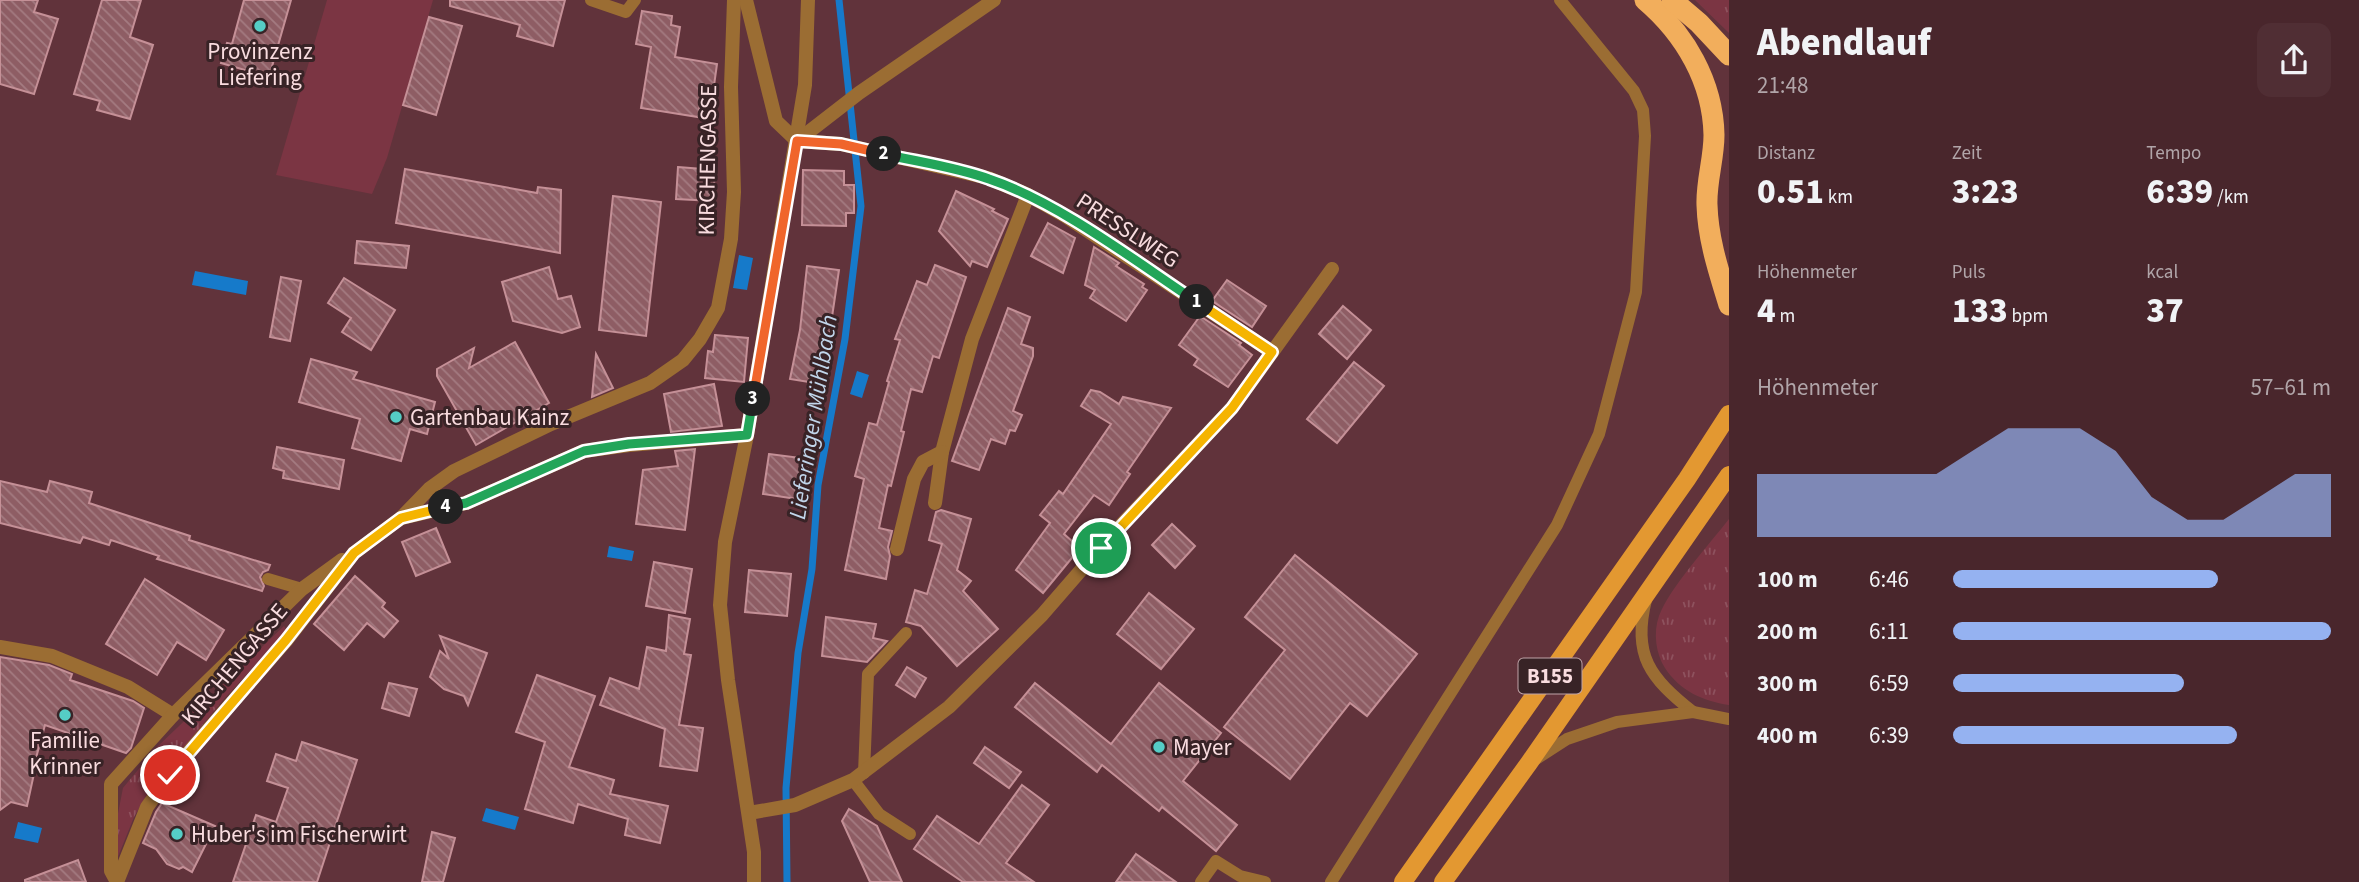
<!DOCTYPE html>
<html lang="de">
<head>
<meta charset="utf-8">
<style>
	body { margin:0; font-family:"Source Sans 3",sans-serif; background:#502e34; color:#f1f3f6; height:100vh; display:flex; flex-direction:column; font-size:26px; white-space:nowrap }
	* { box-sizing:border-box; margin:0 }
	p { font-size:23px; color:#b1a5a9 }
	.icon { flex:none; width:38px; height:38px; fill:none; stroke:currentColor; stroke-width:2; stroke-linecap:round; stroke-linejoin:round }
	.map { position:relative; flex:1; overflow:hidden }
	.details { display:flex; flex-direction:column; background:#49262c; width:630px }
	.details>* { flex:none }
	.pin { position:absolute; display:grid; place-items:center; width:60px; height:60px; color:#fff; margin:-30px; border:4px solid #fff; border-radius:50%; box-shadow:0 2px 7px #0007 }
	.km { position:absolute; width:35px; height:35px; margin:-18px; border-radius:50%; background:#222; color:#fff; font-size:19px; line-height:35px; text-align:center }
	.round { display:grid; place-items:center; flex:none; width:74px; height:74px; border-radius:14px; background:#502e34 }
	.headline { display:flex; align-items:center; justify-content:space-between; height:119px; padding:0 28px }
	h1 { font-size:38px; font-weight:800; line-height:52px }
	.metrics { display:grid; grid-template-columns:repeat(3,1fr); gap:10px; height:119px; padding:7px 28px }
	.metrics div { display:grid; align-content:center }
	.metrics b { font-size:35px; font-weight:800 }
	.metrics small { font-size:19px; font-weight:400 }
	.metrics p { font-size:19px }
	.chart { height:196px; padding:14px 28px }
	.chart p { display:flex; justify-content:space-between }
	.chart svg { width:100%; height:126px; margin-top:7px; fill:#95b2f1; opacity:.7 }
	ul { padding:0 28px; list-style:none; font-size:23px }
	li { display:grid; grid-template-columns:112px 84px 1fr; align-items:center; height:52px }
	li i { height:18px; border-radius:9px; background:#95b2f1 }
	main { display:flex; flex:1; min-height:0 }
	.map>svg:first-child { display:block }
	.grass { fill:url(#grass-tufts) }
	.park { fill:#7b3543 }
	.water { fill:#167aca }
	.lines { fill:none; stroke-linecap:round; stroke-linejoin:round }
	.stream { stroke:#167aca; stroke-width:7 }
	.building { fill:url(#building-back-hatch); stroke:#c59097; stroke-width:2 }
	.lane { stroke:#9b6d33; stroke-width:12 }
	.street { stroke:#9b6d33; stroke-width:14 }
	.primary { stroke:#e39831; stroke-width:18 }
	.highway { stroke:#f2ae5c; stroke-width:21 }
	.split-1-casing { stroke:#fff; stroke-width:14 }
	.split-2-casing { stroke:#fff; stroke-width:14 }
	.split-3-casing { stroke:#fff; stroke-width:14 }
	.split-4-casing { stroke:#fff; stroke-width:14 }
	.split-5-casing { stroke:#fff; stroke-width:14 }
	.split-1 { stroke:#f5b400; stroke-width:9 }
	.split-2 { stroke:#22a559; stroke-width:9 }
	.split-3 { stroke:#f0652b; stroke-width:9 }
	.split-4 { stroke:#22a559; stroke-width:9 }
	.split-5 { stroke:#f5b400; stroke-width:9 }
	.poi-dot { fill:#55cdc6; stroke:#382326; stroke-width:2.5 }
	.labels { text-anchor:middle; stroke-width:6; stroke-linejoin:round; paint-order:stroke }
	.shield { fill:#382326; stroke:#bfa4a8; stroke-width:2 }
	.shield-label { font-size:21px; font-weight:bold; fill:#f9dcdf }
	.poi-label { font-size:23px; fill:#f9dcdf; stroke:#382326; text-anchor:start }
	.street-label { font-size:23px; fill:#f9dcdf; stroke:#382326 }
	.water-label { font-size:24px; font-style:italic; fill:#c1d5ea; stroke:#382326 }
</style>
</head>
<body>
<main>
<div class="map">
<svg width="1729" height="882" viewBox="0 0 1729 882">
	<defs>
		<pattern id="grass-tufts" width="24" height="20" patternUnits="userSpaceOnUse" patternTransform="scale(1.75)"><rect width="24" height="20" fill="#7b3543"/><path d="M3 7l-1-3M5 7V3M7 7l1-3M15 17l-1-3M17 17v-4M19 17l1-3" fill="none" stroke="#8e525e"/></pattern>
		<pattern id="building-back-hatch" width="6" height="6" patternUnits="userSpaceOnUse" patternTransform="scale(1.75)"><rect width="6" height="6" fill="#8e5d64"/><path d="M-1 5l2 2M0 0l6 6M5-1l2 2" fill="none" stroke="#a47b81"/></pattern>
	</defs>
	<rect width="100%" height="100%" fill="#61333b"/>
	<g class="grass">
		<polygon points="1695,0 1729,0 1729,33"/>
		<path d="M1729,519V705C1703,701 1680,691 1665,668C1656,654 1653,633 1659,616C1670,587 1709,545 1729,519Z"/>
		<polygon points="284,626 287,631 223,700 152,786 134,817 117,859 116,824 123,788 157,747"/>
	</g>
	<polygon class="park" points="327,0 433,0 387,158 372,194 276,175"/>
	<g class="water">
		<polygon points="739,255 753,258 747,290 733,288"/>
		<polygon points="195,271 248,281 246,295 192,285"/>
		<polygon points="857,371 869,375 862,398 850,394"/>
		<polygon points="609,546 634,551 632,561 607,557"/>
		<polygon points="486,808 519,817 515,830 482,821"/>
		<polygon points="18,822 42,828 38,843 14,838"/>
	</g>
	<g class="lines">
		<polyline class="stream" points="787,882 786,788 798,653 812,569 818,485 845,339 861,206 839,0"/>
	</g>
	<g class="building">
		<polygon points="0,0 38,0 34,12 58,19 34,94 0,84"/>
		<polygon points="102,0 141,0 130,37 153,45 130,119 97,110 100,101 74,94"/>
		<polygon points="244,0 291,0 269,77 221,63 227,43 232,44"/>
		<polygon points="450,0 565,0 553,46 517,36 520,25 450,6"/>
		<polygon points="642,11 672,16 671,25 680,27 675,57 717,64 712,100 701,98 698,117 641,108 651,47 636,44"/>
		<polygon points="429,17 462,26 436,115 403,105"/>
		<polygon points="678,167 715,170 713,201 676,199"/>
		<polygon points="405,169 537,193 538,187 561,190 560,253 396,223"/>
		<polygon points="803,170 844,171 844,185 854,185 854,213 846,213 846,226 802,225"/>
		<polygon points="956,191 994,209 992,211 1008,219 987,267 972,261 970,266 939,231"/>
		<polygon points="613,196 661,202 646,336 599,330"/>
		<polygon points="1048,223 1075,238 1063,273 1031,256"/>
		<polygon points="357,241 409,246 406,268 355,263"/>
		<polygon points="1094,247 1119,263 1116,266 1144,284 1142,287 1147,290 1126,321 1090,298 1095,290 1085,285"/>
		<polygon points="935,265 966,277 939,358 933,356 922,392 911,389 901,431 904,432 891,486 888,485 879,528 892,531 888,547 890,556 886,579 845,570 864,479 855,476 869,423 877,425 889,382 887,381 900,340 895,339 917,281 927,285"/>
		<polygon points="807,266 839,270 822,384 790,379 800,330"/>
		<polygon points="549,267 558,299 571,296 580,327 562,333 513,321 502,282"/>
		<polygon points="281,277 301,281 290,341 270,337"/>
		<polygon points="344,278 395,310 371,350 342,332 351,318 328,303"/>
		<polygon points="1227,280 1266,306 1252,327 1212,301"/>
		<polygon points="1343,306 1371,330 1347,359 1319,334"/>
		<polygon points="1008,308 1030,317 1021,344 1033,348 1033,356 1013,411 1022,415 1015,431 1010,430 1005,444 991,439 979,470 952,461"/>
		<polygon points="1200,316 1241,343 1239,345 1252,355 1228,387 1194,365 1198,359 1179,345"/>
		<polygon points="715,335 748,338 744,382 705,378 708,351 713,352"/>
		<polygon points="515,342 549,403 476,445 437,376 437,369 474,348 469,368"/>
		<polygon points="596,354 613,388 592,397"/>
		<polygon points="311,359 357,372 353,379 435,402 427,434 410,429 401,461 352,448 360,419 299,402"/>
		<polygon points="1354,362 1384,386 1337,443 1307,419"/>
		<polygon points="714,384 722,426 671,432 664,394"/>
		<polygon points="1091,390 1100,392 1119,404 1123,397 1171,408 1127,472 1130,474 1109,505 1094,495 1064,534 1080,548 1043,593 1016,570 1050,523 1040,515 1059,491 1063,494 1111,424 1081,406"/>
		<polygon points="277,447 344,460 339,489 283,478 284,471 273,468"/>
		<polygon points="695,449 685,530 636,524 643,470 678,466 675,451"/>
		<polygon points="769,454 809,459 804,500 763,494"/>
		<polygon points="0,481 47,492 50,481 92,492 89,503 190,536 189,540 270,565 268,570 263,572 260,577 264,586 262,591 157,559 159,556 111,540 109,545 83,537 80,543 0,523"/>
		<polygon points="941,510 971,519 957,570 971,581 963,591 998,629 957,666 921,626 906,622 915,590 927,594 942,544 929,540 936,512"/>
		<polygon points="1172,524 1195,546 1175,568 1152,545"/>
		<polygon points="436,528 450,562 416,576 402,542"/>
		<polygon points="1295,555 1417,654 1367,716 1350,703 1290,779 1224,727 1285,650 1245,617"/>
		<polygon points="654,562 692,569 685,613 646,606"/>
		<polygon points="749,570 791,574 787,616 745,612"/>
		<polygon points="355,576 385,603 382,607 398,621 384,637 367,623 344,650 314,624"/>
		<polygon points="145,579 224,630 206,660 177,642 157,675 106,644"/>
		<polygon points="1149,593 1194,629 1161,669 1117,634"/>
		<polygon points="669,615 690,619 684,654 691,655 679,725 703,728 697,771 660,766 665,729 600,705 610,678 639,689 647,647 666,651"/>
		<polygon points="826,617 876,624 873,638 887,641 867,662 822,656"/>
		<polygon points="440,636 487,653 468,705 464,696 444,689 430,677 440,651 449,659"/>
		<polygon points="0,657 49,665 72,674 70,680 133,701 144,708 131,748 126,753 45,725 33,769 35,769 27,806 11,802 0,810"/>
		<polygon points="907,667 926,678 915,697 896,685"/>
		<polygon points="537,675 595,696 569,767 614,780 610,794 668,806 660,843 625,835 628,819 578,804 573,823 525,809 545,742 516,732"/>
		<polygon points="389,683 417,689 409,716 382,708"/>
		<polygon points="1035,683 1111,744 1159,683 1221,733 1183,781 1237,825 1216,851 1162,807 1159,811 1102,765 1097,772 1015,707"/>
		<polygon points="302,742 357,760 317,882 233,882 256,815 276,822 288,788 267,781 276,754 296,761"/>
		<polygon points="985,747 1021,772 1009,788 974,763"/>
		<polygon points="1022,785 1049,805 1006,863 1034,882 963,882 914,849 937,816 979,844"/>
		<polygon points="162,803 215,826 192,872 183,867 179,869 167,864 156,849 143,843 156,812"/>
		<polygon points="849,809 877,826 902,882 870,882 842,821"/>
		<polygon points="432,832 455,838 443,882 422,882"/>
		<polygon points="1136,854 1176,882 1116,882"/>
		<polygon points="78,860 86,882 25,882 25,880"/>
	</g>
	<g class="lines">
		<g class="lane">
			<polyline points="591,0 626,12 635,0"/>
			<polyline points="268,579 302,589"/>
			<path d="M1646,600C1632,655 1650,678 1693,712"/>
			<polyline points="1536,759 1567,739 1617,722 1693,712 1729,719"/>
			<polyline points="864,773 868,674 906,633"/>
			<polyline points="853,780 879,814 910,834"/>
			<polyline points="1201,882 1216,861 1240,876 1265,882"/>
			<polyline points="1331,882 1557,525 1599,434 1636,292 1645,136 1643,110 1634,91 1560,0"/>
		</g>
		<g class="street">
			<polyline points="746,0 776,121 797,141"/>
			<polyline points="797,141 841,144 988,178 1028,195 1065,216 1272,352"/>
			<polyline points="797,141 859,93 994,0"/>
			<polyline points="935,503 942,452 972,339 1028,195"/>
			<polyline points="402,518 466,503 584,451 629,445 747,435"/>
			<polyline points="897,549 914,479 923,462 942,452"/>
			<polyline points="0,647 52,656 128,687 173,715"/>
			<polyline points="749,813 795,805 853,780 949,707 1042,615 1108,539 1232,408 1332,269"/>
			<polyline points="117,882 147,807 178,764 286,641 354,553 401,518 429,489 454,471 551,424 650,383 683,360 700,339 718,308 731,239 734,192 731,87 734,0"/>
			<polyline points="117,882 111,871 111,784 173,715 302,589 342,560"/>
			<polyline points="754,882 754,852 728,680 720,605 725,542 747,435 805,85 808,0"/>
		</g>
		<g class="primary">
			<polyline points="1403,882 1687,479 1729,414"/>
			<polyline points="1443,882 1529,763 1729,475"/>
		</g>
		<g class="highway">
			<path d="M1645,0C1685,34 1713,82 1714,135C1714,159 1706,182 1707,205C1708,240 1719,272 1729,305"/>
			<polyline points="1672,0 1699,23 1729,55"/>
		</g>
	</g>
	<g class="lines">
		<g class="split-1-casing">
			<polyline id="split-1" points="1101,548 1232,408 1272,352 1197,302"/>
		</g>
		<g class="split-2-casing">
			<path id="split-2" d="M884,154C919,162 956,167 989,179C1060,203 1135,261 1197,302"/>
		</g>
		<g class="split-3-casing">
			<polyline id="split-3" points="753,399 797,141 841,144 884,154"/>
		</g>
		<g class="split-4-casing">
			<polyline id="split-4" points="446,507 466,503 584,451 629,444 747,435 753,399"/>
		</g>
		<g class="split-5-casing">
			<polyline id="split-5" points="170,775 286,640 354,553 401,518 446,507"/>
		</g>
		<use href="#split-1" class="split-1"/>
		<use href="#split-2" class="split-2"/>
		<use href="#split-3" class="split-3"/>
		<use href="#split-4" class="split-4"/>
		<use href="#split-5" class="split-5"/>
	</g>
	<g class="poi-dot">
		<circle cx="260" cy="26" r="7"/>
		<circle cx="396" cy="417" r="7"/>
		<circle cx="65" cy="715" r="7"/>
		<circle cx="1159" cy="747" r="7"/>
		<circle cx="177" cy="834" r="7"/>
	</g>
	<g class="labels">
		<rect class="shield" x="1518.5" y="658.5" width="63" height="35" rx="5"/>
		<g class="shield-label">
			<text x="1550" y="683">B155</text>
		</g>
		<g class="poi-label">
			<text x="260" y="59" text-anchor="middle">Provinzenz<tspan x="260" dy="26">Liefering</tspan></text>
			<text x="410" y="425">Gartenbau Kainz</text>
			<text x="65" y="748" text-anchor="middle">Familie<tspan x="65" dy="26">Krinner</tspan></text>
			<text x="1173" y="755">Mayer</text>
			<text x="191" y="842">Huber's im Fischerwirt</text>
		</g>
		<g class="street-label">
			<text transform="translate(707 160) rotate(-89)" y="8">KIRCHENGASSE</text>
			<text transform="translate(1128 230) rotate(33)" y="8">PRESSLWEG</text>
			<text transform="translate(234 664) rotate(-50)" y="8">KIRCHENGASSE</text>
		</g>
		<g class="water-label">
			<text transform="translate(813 417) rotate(-81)" y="8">Lieferinger Mühlbach</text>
		</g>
	</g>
</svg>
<div class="pin" style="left:1101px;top:548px;background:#1e9e55"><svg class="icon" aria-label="arrive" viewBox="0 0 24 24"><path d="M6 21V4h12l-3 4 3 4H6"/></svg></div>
<div class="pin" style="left:170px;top:775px;background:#d93025"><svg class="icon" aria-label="check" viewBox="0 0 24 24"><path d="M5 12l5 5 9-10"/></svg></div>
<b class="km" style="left:1197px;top:302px">1</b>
<b class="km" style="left:884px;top:154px">2</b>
<b class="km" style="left:753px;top:399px">3</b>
<b class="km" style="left:446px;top:507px">4</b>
</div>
<section class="details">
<div class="headline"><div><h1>Abendlauf</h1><p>21:48</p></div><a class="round"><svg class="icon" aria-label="share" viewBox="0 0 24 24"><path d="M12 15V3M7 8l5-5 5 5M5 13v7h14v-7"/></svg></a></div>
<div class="metrics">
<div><p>Distanz</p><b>0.51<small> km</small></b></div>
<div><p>Zeit</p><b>3:23</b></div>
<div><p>Tempo</p><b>6:39<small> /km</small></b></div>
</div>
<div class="metrics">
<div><p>Höhenmeter</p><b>4<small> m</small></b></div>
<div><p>Puls</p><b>133<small> bpm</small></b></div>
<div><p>kcal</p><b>37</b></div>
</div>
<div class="chart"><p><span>Höhenmeter</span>57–61 m</p>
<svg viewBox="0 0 160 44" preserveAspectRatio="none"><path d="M0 44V22L10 22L20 22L30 22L40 22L50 22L60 14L70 6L80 6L90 6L100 14L110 30L120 38L130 38L140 30L150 22L160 22V44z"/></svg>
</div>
<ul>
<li><b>100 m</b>6:46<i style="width:70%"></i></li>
<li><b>200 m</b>6:11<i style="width:100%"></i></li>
<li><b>300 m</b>6:59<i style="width:61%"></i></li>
<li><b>400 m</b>6:39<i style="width:75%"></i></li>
</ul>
</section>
</main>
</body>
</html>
